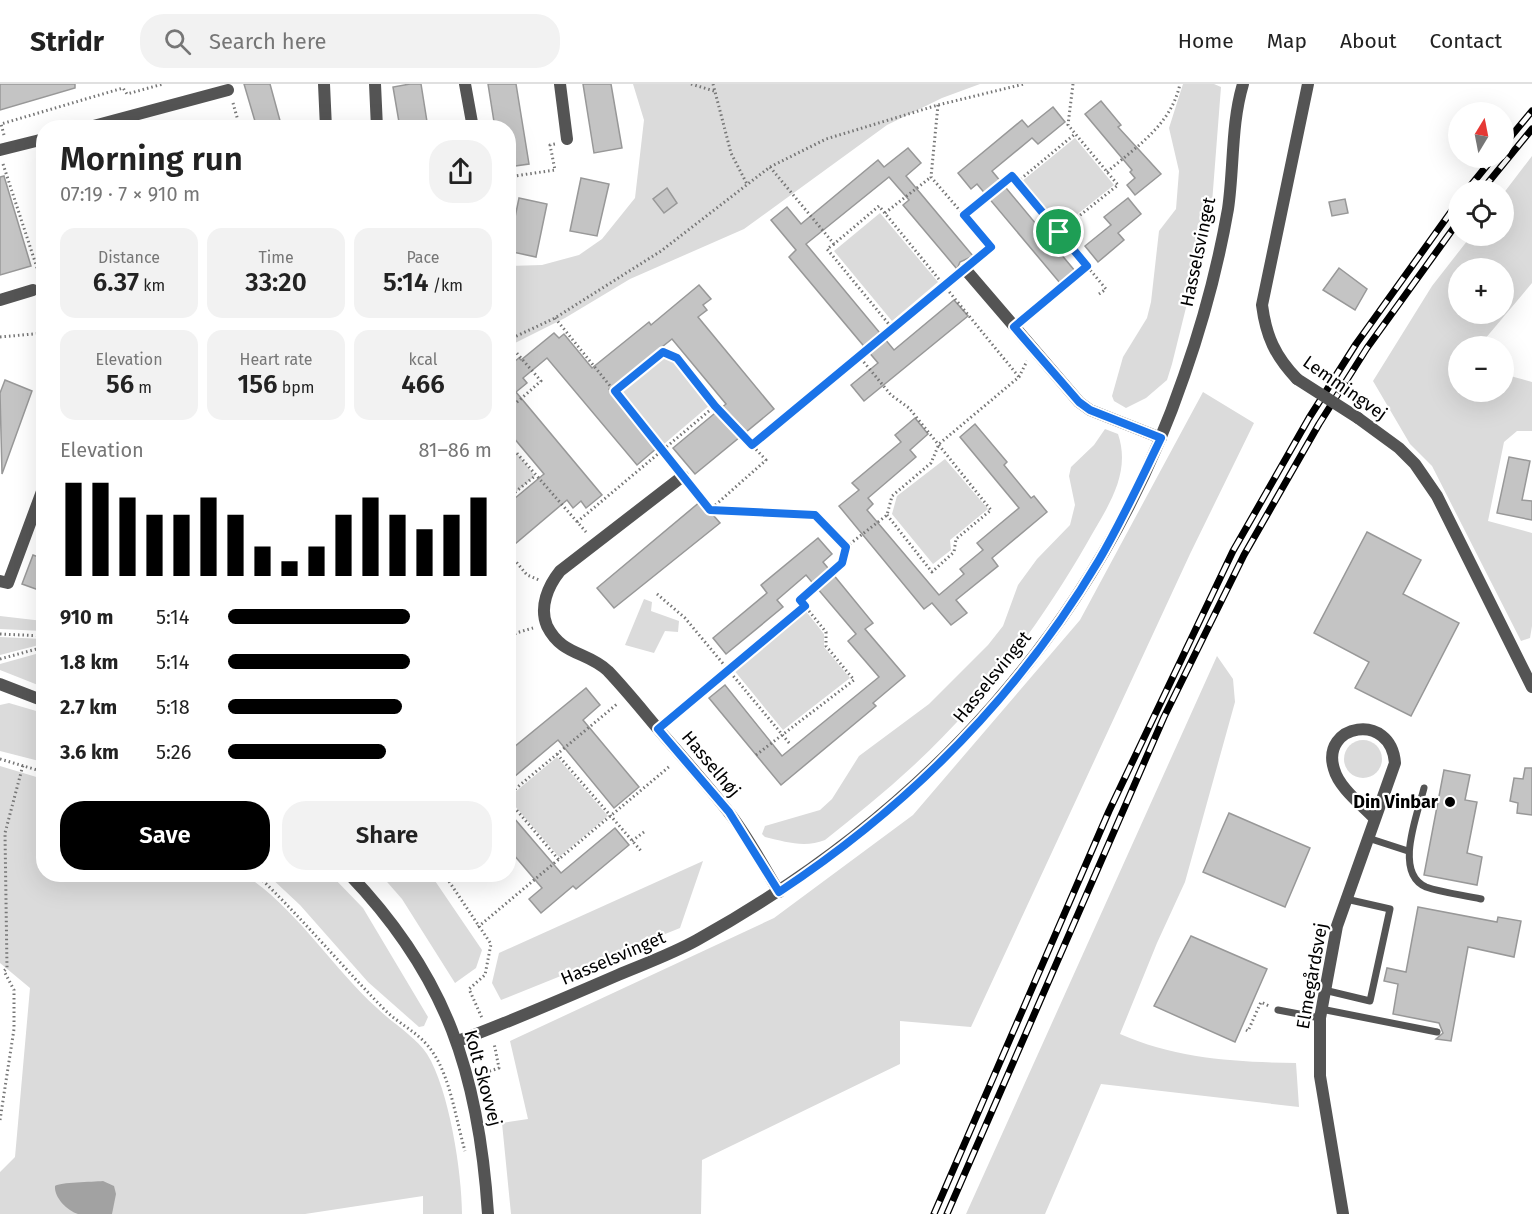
<!DOCTYPE html>
<html lang="en">
<head>
<meta charset="utf-8">
<style>
	body { margin:0; font-family:"Fira Sans",sans-serif; background:#f2f2f2; color:#222; height:100vh; display:flex; flex-direction:column; font-size:22px; white-space:nowrap }
	* { box-sizing:border-box; margin:0 }
	p { font-size:20px; color:#767676 }
	.icon { flex:none; width:33px; height:33px; fill:none; stroke:currentColor; stroke-width:2; stroke-linecap:round; stroke-linejoin:round }
	.map { position:relative; flex:1; overflow:hidden }
	.drawer { position:absolute; left:36px; top:36px; width:480px; height:762px; display:flex; flex-direction:column; background:#fff; border-radius:24px; box-shadow:0 6px 24px #0002 }
	.drawer>* { flex:none }
	.needle { width:39px; rotate:10deg }
	.controls { position:absolute; left:1448px; top:18px; display:grid; gap:12px }
	.controls a { display:grid; place-items:center; width:66px; height:66px; border-radius:50%; background:#fff; box-shadow:0 6px 24px #0002; font-size:30px }
	.pin { position:absolute; display:grid; place-items:center; width:51px; height:51px; color:#fff; margin:-26px; border:3px solid #fff; border-radius:50%; box-shadow:0 2px 6px #0007 }
	.round { display:grid; place-items:center; flex:none; width:63px; height:63px; border-radius:24px; background:#f2f2f2 }
	.head { display:flex; align-items:center; justify-content:space-between; height:102px; padding:0 24px }
	h1 { font-size:33px; font-weight:600; line-height:45px }
	.figures { display:grid; grid-template-columns:repeat(3,1fr); gap:9px; height:102px; padding:6px 24px }
	.figures div { display:grid; align-content:center; border-radius:15px; background:#f2f2f2; text-align:center }
	.figures b { font-size:26px; font-weight:600 }
	.figures small { font-size:16px; font-weight:400 }
	.figures p { font-size:16px }
	.chart { height:168px; padding:12px 24px }
	.chart p { display:flex; justify-content:space-between }
	.chart svg { width:100%; height:108px; margin-top:6px; stroke:#000; stroke-width:6 }
	.cta { display:flex; gap:12px; margin-top:auto; padding:12px 24px }
	.cta a { flex:1; height:69px; border-radius:24px; background:#000; color:#fff; font-size:24px; font-weight:600; line-height:69px; text-align:center }
	.cta a+a { background:#f2f2f2; color:#222 }
	ul { padding:0 24px; list-style:none; font-size:20px }
	li { display:grid; grid-template-columns:96px 72px 1fr; align-items:center; height:45px }
	li i { height:15px; border-radius:8px; background:#000 }
	header { display:flex; align-items:center; gap:36px; box-sizing:border-box; height:84px; padding:0 30px; background:#fff; border-bottom:2px solid #e0e0e0 }
	header strong { font-size:28px }
	nav { display:flex; gap:33px; margin-inline-start:auto; font-size:21px }
	.search { width:420px; height:54px; background:#f2f2f2; display:flex; align-items:center; gap:15px; box-sizing:border-box; padding:0 21px; border-radius:24px; color:#767676; font-size:22px }
	.map>svg:first-child { display:block }
	.green { fill:#dbdbdb; fill-rule:evenodd }
	.water { fill:#a2a2a2 }
	.building { fill:#c4c4c4; stroke:#989898; stroke-width:1.5 }
	.lines { fill:none; stroke-linecap:round; stroke-linejoin:round }
	.path { stroke:#767676; stroke-width:3; stroke-dasharray:1.5 3; stroke-linecap:butt }
	.service { stroke:#545454; stroke-width:7 }
	.minor { stroke:#545454; stroke-width:12 }
	.tertiary { stroke:#545454; stroke-width:12 }
	.rail-casing { stroke:#000; stroke-width:7 }
	.rail { stroke:#fff; stroke-width:4.5; stroke-dasharray:14; stroke-linecap:butt }
	.tertiary-bridge { stroke:#545454; stroke-width:12 }
	.route-casing { stroke:#fff; stroke-width:12 }
	.route { stroke:#1a73e8; stroke-width:8 }
	.poi-dot { fill:#000; stroke:#fff; stroke-width:2 }
	.labels { text-anchor:middle; stroke-width:4.5; stroke-linejoin:round; paint-order:stroke }
	.street-label { font-size:18px; fill:#000; stroke:#fff }
	.poi-label { font-size:18px; font-weight:bold; fill:#000; stroke:#fff; text-anchor:end }
</style>
</head>
<body>
<header>
<strong>Stridr</strong>
<div class="search"><svg class="icon" aria-label="search" viewBox="0 0 24 24"><circle cx="10" cy="10" r="6"/><path d="M15 15l6 6"/></svg>Search here</div>
<nav><a>Home</a><a>Map</a><a>About</a><a>Contact</a></nav>
</header>
<div class="map">
<svg width="1532" height="1130" viewBox="0 0 1532 1130">
	<rect width="100%" height="100%" fill="#fff"/>
	<g class="green">
		<polygon points="633,0 980,0 942,14 887,41 744,145 630,195 565,234 509,262 509,182 542,181 579,171 602,155 635,114 644,36"/>
		<polygon points="1183,0 1214,0 1221,3 1212,119 1172,280 1167,296 1146,314 1126,324 1114,317 1112,312 1123,273 1147,234 1151,218 1159,147 1176,125 1179,87 1169,44"/>
		<polygon points="1075,54 1114,101 1060,144 1021,98"/>
		<path d="M1532,72V199L1479,262H1458V308H1503V290L1532,298V347H1517L1504,358L1488,437L1532,449V542L1530,554L1521,557L1432,382L1410,360L1373,297L1432,202L1471,152H1503V110ZM1458,184H1503V230H1458Z"/>
		<polygon points="880,129 938,198 892,237 834,167"/>
		<polygon points="663,271 676,277 711,320 664,360 619,308"/>
		<polygon points="1203,308 1254,339 1190,470 971,943 900,937 900,980 702,1076 701,1130 511,1130 502,1039 528,1035 510,957 774,834 913,731 1080,536"/>
		<path d="M1105,345L1118,350C1132,391 1106,425 1087,459C1040,541 982,618 913,682C885,708 855,732 825,756C805,764 786,758 765,753L762,750L765,742L820,726L832,715L859,672L929,620L988,561L1003,542L1018,501L1037,475L1070,441L1075,421L1069,392L1071,383L1094,361Z"/>
		<polygon points="509,359 535,392 509,414 508,414"/>
		<polygon points="945,375 988,425 950,456 951,466 933,480 892,430 897,412"/>
		<polygon points="644,515 652,518 651,527 679,537 678,548 665,547 654,569 625,561"/>
		<polygon points="805,526 824,550 824,563 850,594 783,646 733,585"/>
		<polygon points="0,532 43,537 43,547 0,545"/>
		<polygon points="0,553 43,555 43,560 0,571"/>
		<polygon points="43,568 43,603 0,586 0,580"/>
		<path d="M1217,572L1233,595L1235,618L1185,798L1157,859L1120,950C1176,975 1236,978 1296,979L1299,1023L1101,1000L1045,1130H966Z"/>
		<polygon points="9,619 43,629 43,678 0,667 0,621"/>
		<circle cx="1363" cy="675" r="19"/>
		<polygon points="557,673 608,732 559,773 508,714"/>
		<path d="M0,682L43,695L44,790L245,791C296,824 332,883 377,924C392,939 415,952 427,970C449,1005 462,1089 462,1130H423V1112L305,1130H0V1088L15,1073L30,904L0,879Z"/>
		<polygon points="703,777 680,844 501,916 492,899 499,869"/>
		<polygon points="268,791 331,791 363,824 428,933 424,942 419,943 368,898 300,821"/>
		<polygon points="381,791 431,791 482,866 476,884 455,899 402,815"/>
	</g>
	<path class="water" d="M103,1097L114,1102L116,1110L112,1130C103,1130 88,1130 78,1130C68,1127 54,1114 55,1102C60,1098 92,1098 103,1097Z"/>
	<g class="building">
		<polygon points="0,0 75,0 75,4 0,26"/>
		<polygon points="244,0 270,0 282,44 257,44"/>
		<polygon points="410,0 421,0 428,44 400,44 393,3"/>
		<polygon points="488,0 516,0 529,80 508,83 508,44 495,44"/>
		<polygon points="583,0 611,0 622,64 594,69"/>
		<polygon points="1101,17 1121,41 1118,43 1161,90 1135,111 1127,101 1135,94 1130,88 1132,86 1085,30"/>
		<polygon points="1053,23 1065,38 1038,60 1032,54 992,87 1075,187 1060,199 977,100 971,105 958,89 1022,36 1028,43"/>
		<polygon points="908,64 921,79 906,92 973,172 960,178 957,185 903,121 909,116 889,93 806,160 894,266 954,216 968,232 864,317 851,301 878,279 789,173 796,166 771,136 787,123 801,140 878,76 884,83"/>
		<polygon points="4,92 31,182 0,191 0,93"/>
		<polygon points="581,94 609,100 597,152 570,147"/>
		<polygon points="667,104 677,119 664,129 653,115"/>
		<polygon points="519,114 547,120 536,173 508,167"/>
		<polygon points="1128,114 1141,130 1118,149 1124,156 1098,178 1085,162 1111,141 1104,133"/>
		<polygon points="1345,115 1348,129 1332,132 1329,118"/>
		<polygon points="1339,184 1367,205 1355,226 1323,206"/>
		<polygon points="699,201 711,215 703,221 707,226 698,233 774,325 695,390 673,364 726,320 672,255 609,305 657,364 637,381 547,274 523,294 527,299 516,308 602,411 586,424 581,417 573,424 567,416 515,460 508,453 508,420 544,390 508,347 508,277 511,280 519,274 521,276 554,249 559,254 564,250 592,284 649,238 651,241"/>
		<polygon points="5,296 32,307 2,390 0,309"/>
		<polygon points="915,334 928,350 910,366 916,373 868,414 873,420 867,426 939,511 964,490 960,485 983,466 977,459 1019,424 960,353 975,340 1007,378 1004,381 1031,414 1034,412 1047,428 992,474 998,482 956,516 967,529 951,541 932,519 924,525 839,422 859,406 852,399 901,358 895,351"/>
		<polygon points="1509,373 1530,377 1522,416 1532,417 1532,436 1497,429"/>
		<polygon points="701,417 720,439 614,524 597,504"/>
		<polygon points="1367,448 1421,476 1403,510 1459,539 1411,632 1355,604 1369,578 1314,549"/>
		<polygon points="818,454 832,470 823,478 873,539 865,545 905,592 873,619 876,622 781,701 709,614 725,601 782,672 879,593 848,557 856,550 806,491 777,516 783,523 726,570 713,554 767,509 761,501"/>
		<polygon points="33,471 44,475 44,508 22,500"/>
		<polygon points="586,604 600,621 583,636 639,703 614,724 558,656 508,698 508,668"/>
		<polygon points="1525,684 1532,684 1532,731 1517,729 1518,719 1510,717 1514,694 1523,695"/>
		<polygon points="1444,686 1470,691 1465,716 1477,718 1467,769 1482,773 1477,801 1424,791"/>
		<polygon points="508,727 561,789 615,744 629,761 576,805 573,802 541,829 529,815 542,804 508,764"/>
		<polygon points="1229,729 1310,764 1285,823 1203,788"/>
		<polygon points="1418,823 1497,838 1498,833 1521,837 1514,873 1468,863 1451,957 1436,955 1443,949 1439,939 1393,930 1398,900 1384,897 1387,884 1406,888"/>
		<polygon points="1191,852 1267,885 1235,958 1154,922"/>
	</g>
	<g class="lines">
		<g class="path">
			<polyline points="691,0 714,7"/>
			<polyline points="713,0 731,69 747,100"/>
			<polyline points="233,19 240,44"/>
			<polyline points="938,21 931,93 991,163 976,176"/>
			<polyline points="4,51 1,40 123,4 127,10 163,0"/>
			<polyline points="3,80 40,193"/>
			<polyline points="770,83 834,160 879,122 1019,293"/>
			<path d="M1107,88C1137,62 1171,41 1180,0"/>
			<polyline points="508,93 555,86 550,61 555,60"/>
			<polyline points="1017,98 1075,50"/>
			<polyline points="885,129 931,93"/>
			<polyline points="964,131 1012,92 1106,205 1099,210"/>
			<polyline points="1059,148 1118,101 1068,41 1073,0"/>
			<polyline points="834,160 827,165 892,244"/>
			<polyline points="555,234 675,382"/>
			<polyline points="1024,235 1087,182"/>
			<polyline points="0,253 44,249"/>
			<polyline points="508,256 555,234 661,167 770,83 826,55 938,21 1024,0"/>
			<polyline points="508,259 541,297 508,326"/>
			<polyline points="858,271 891,311 909,324 991,426 956,455 954,468 932,488 887,431"/>
			<polyline points="44,299 41,306 44,320"/>
			<polyline points="615,307 663,268 677,274 715,322 766,376 711,425"/>
			<polyline points="508,359 586,448"/>
			<polyline points="752,361 954,193"/>
			<polyline points="692,403 710,426 815,431 846,463 842,479 800,516 826,548 826,562 854,596 756,671"/>
			<polyline points="508,414 535,392"/>
			<polyline points="577,438 715,322"/>
			<polyline points="846,463 887,431 892,412 931,379 939,360 1019,293 1027,277"/>
			<polyline points="508,468 527,491 539,496"/>
			<polyline points="657,510 685,534 790,660"/>
			<polyline points="0,550 44,552"/>
			<polyline points="508,556 516,549 533,544"/>
			<polyline points="0,575 44,563"/>
			<polyline points="668,637 805,522"/>
			<polyline points="557,670 642,768"/>
			<polyline points="0,675 44,688"/>
			<polyline points="508,711 617,620"/>
			<polyline points="508,716 559,776"/>
			<polyline points="632,757 644,748"/>
			<path d="M256,790C301,833 340,880 383,924C400,942 419,947 434,970C451,997 456,1036 465,1067"/>
			<polyline points="444,790 491,860 485,891 469,905 482,934"/>
			<polyline points="478,843 670,682"/>
			<polyline points="1246,946 1248,947 1261,918 1269,922"/>
			<polyline points="481,990 499,984 494,959"/>
			<polyline points="0,1036 14,945 14,906 4,887 7,884 5,749 23,681"/>
		</g>
		<g class="service">
			<path d="M1424,704C1418,729 1393,789 1426,803C1443,809 1464,811 1481,815"/>
			<polyline points="1368,754 1408,767"/>
			<polyline points="1324,906 1370,917 1390,825 1346,815"/>
			<polyline points="1321,925 1437,948"/>
			<polyline points="1278,926 1320,934"/>
		</g>
		<g class="minor">
			<polyline points="324,0 326,44"/>
			<polyline points="375,0 377,44"/>
			<polyline points="465,0 473,44"/>
			<polyline points="560,0 567,55"/>
			<polyline points="86,44 228,6"/>
			<polyline points="0,66 44,55"/>
			<polyline points="965,185 1079,318 1090,326 1161,354"/>
			<polyline points="0,216 33,206"/>
			<path d="M683,392L560,487C548,502 539,523 547,542C562,572 587,567 608,587C628,608 646,631 665,653C686,677 707,701 727,726C747,751 762,780 779,808"/>
			<polyline points="0,497 8,499 44,402"/>
			<path d="M1343,1130L1320,992V934L1337,842L1395,679C1391,627 1320,640 1334,685C1339,704 1362,721 1375,735"/>
		</g>
		<g class="tertiary">
			<path d="M1297,295C1275,272 1266,252 1262,221L1308,0"/>
			<polyline points="1358,334 1399,364 1415,380 1437,412 1532,603"/>
			<polyline points="0,600 44,617"/>
			<path d="M349,790C447,892 479,991 488,1130"/>
			<path d="M458,957C512,937 565,914 618,891C644,880 672,870 697,856C925,730 1099,541 1184,292C1203,238 1218,182 1228,125C1234,84 1231,40 1243,0"/>
		</g>
		<g class="rail-casing">
			<g id="rail">
				<polyline points="1503,62 1532,27"/>
				<polyline points="1467,106 1493,74"/>
				<polyline points="1482,106 1532,45"/>
				<polyline points="934,1130 1109,727 1233,467 1309,334 1356,260 1458,118"/>
				<polyline points="947,1130 1164,633 1244,471 1319,340 1367,264 1458,138"/>
			</g>
		</g>
		<use href="#rail" class="rail"/>
		<polyline class="tertiary-bridge" points="1297,295 1358,334"/>
	</g>
	<g class="lines">
		<g class="route-casing">
			<path id="route" d="M1012,92L1087,182L1014,243L1079,318L1090,326L1161,354C1141,395 1122,437 1099,476C1019,611 909,722 779,808L729,728L658,645L805,522L800,516L842,479L846,463L815,431L710,426L615,307L663,268L677,274L715,322L752,361L991,163L964,131Z"/>
		</g>
		<use href="#route" class="route"/>
	</g>
	<circle class="poi-dot" cx="1450" cy="718" r="6"/>
	<g class="labels">
		<g class="street-label">
			<text transform="translate(1198 168) rotate(-78)" y="6">Hasselsvinget</text>
			<text transform="translate(1345 304) rotate(35)" y="6">Lemmingvej</text>
			<text transform="translate(992 593) rotate(-51)" y="6">Hasselsvinget</text>
			<text transform="translate(711 680) rotate(50)" y="6">Hasselhøj</text>
			<text transform="translate(613 874) rotate(-23)" y="6">Hasselsvinget</text>
			<text transform="translate(1312 892) rotate(-80)" y="6">Elmegårdsvej</text>
			<text transform="translate(483 994) rotate(75)" y="6">Kolt Skovvej</text>
		</g>
		<g class="poi-label">
			<text x="1438" y="724">Din Vinbar</text>
		</g>
	</g>
</svg>
<div class="controls">
<a><svg class="needle" viewBox="-14 -14 28 28"><path d="M0-13l5 13h-10z" fill="#e53935"/><path d="M0 13l5-13h-10z" fill="#767676"/></svg></a>
<a><svg class="icon" aria-label="locate" viewBox="0 0 24 24"><circle cx="12" cy="12" r="6"/><path d="M12 2v4M12 18v4M2 12h4M18 12h4"/></svg></a>
<a>+</a>
<a>−</a>
</div>
<div class="pin" style="left:1059px;top:148px;background:#1e9e55"><svg class="icon" aria-label="arrive" viewBox="0 0 24 24"><path d="M6 21V4h12l-3 4 3 4H6"/></svg></div>
<section class="drawer">
<div class="head"><div><h1>Morning run</h1><p>07:19 · 7 × 910 m</p></div><a class="round"><svg class="icon" aria-label="share" viewBox="0 0 24 24"><path d="M12 15V3M7 8l5-5 5 5M5 13v7h14v-7"/></svg></a></div>
<div class="figures">
<div><p>Distance</p><b>6.37<small> km</small></b></div>
<div><p>Time</p><b>33:20</b></div>
<div><p>Pace</p><b>5:14<small> /km</small></b></div>
</div>
<div class="figures">
<div><p>Elevation</p><b>56<small> m</small></b></div>
<div><p>Heart rate</p><b>156<small> bpm</small></b></div>
<div><p>kcal</p><b>466</b></div>
</div>
<div class="chart"><p><span>Elevation</span>81–86 m</p>
<svg viewBox="0 0 160 44" preserveAspectRatio="none"><path d="M5 44V6M15 44V6M25 44V12M35 44V19M45 44V19M55 44V12M65 44V19M75 44V32M85 44V38M95 44V32M105 44V19M115 44V12M125 44V19M135 44V25M145 44V19M155 44V12"/></svg>
</div>
<ul>
<li><b>910 m</b>5:14<i style="width:69%"></i></li>
<li><b>1.8 km</b>5:14<i style="width:69%"></i></li>
<li><b>2.7 km</b>5:18<i style="width:66%"></i></li>
<li><b>3.6 km</b>5:26<i style="width:60%"></i></li>
</ul>
<div class="cta"><a>Save</a><a>Share</a></div>
</section>
</div>
</body>
</html>
